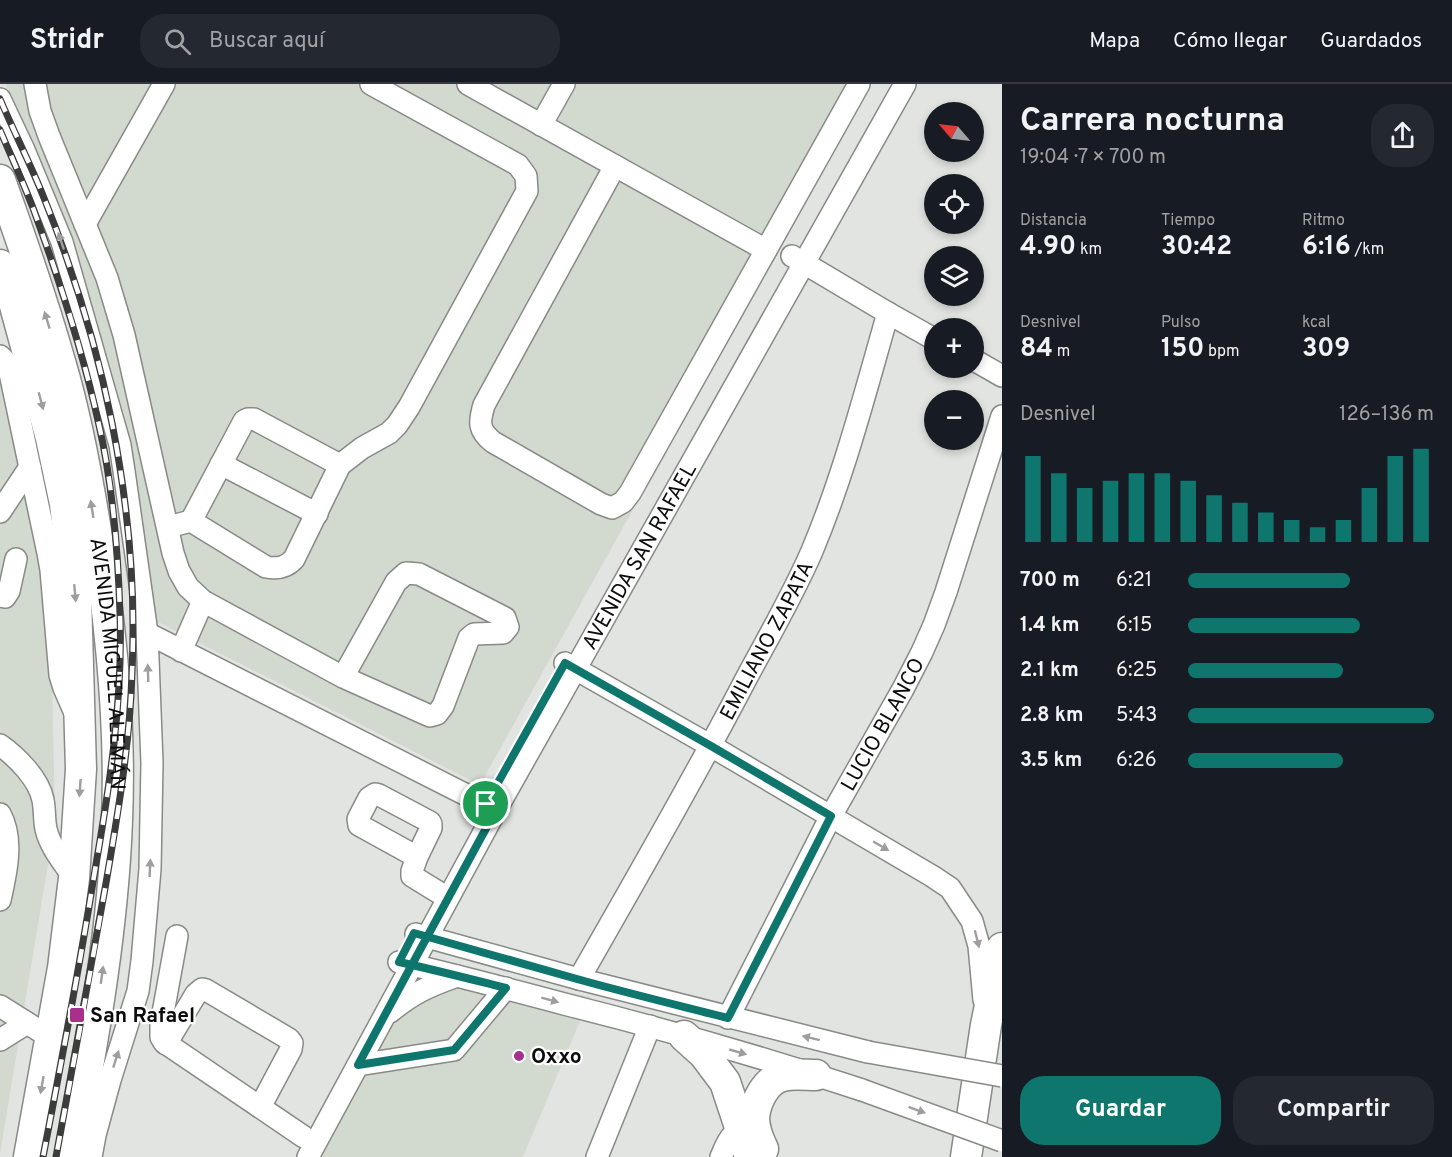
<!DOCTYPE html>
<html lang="es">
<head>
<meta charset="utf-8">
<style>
	body { margin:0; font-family:Overpass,sans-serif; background:#242831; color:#f1f3f6; height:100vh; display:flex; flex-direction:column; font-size:22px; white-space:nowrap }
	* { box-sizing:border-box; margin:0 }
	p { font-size:20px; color:#9ea1a6 }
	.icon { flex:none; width:33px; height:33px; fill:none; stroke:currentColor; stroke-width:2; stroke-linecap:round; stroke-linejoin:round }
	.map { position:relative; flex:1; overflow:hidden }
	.sheet { display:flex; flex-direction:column; background:#171b24; width:450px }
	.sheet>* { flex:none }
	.needle { width:39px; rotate:298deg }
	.buttons { position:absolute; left:924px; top:18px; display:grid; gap:12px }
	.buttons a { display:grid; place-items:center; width:60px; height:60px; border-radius:50%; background:#171b24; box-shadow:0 3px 9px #0003; font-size:30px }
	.pin { position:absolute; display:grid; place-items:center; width:51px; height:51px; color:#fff; margin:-26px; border:3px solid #fff; border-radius:50%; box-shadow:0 2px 6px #0007 }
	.round { display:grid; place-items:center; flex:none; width:63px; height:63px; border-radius:24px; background:#242831 }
	.overview { display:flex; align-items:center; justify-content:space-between; height:102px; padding:0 18px }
	h1 { font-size:33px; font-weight:700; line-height:45px }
	.stats { display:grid; grid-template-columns:repeat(3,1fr); gap:9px; height:102px; padding:6px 18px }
	.stats div { display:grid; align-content:center }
	.stats b { font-size:26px; font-weight:700 }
	.stats small { font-size:16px; font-weight:400 }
	.stats p { font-size:16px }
	.chart { height:168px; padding:12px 18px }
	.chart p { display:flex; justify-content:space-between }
	.chart svg { width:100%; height:108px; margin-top:6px; stroke:#0f766e; stroke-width:6 }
	.button { display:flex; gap:12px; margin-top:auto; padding:12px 18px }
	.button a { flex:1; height:69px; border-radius:24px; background:#0f766e; color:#fff; font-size:24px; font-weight:700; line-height:69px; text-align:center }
	.button a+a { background:#242831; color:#f1f3f6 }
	ul { padding:0 18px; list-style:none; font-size:20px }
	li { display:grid; grid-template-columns:96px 72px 1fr; align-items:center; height:45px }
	li i { height:15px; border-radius:8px; background:#0f766e }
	header { display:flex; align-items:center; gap:36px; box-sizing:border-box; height:84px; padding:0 30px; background:#171b24; border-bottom:2px solid #363941 }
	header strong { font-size:28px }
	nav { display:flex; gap:33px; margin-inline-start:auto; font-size:21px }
	.search { width:420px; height:54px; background:#242831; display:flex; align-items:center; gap:15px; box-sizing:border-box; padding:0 21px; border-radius:24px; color:#9ea1a6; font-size:22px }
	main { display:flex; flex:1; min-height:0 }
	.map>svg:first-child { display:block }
	.built { fill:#d2d9cf }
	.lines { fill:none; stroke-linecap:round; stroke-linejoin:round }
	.minor-casing { stroke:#888a87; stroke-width:24 }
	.highway-casing { stroke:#888a87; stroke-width:33 }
	.minor { stroke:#fff; stroke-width:21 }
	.highway { stroke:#fff; stroke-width:30 }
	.rail-casing { stroke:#3b3c3b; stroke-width:7 }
	.rail { stroke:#fff; stroke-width:4.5; stroke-dasharray:14; stroke-linecap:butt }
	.minor-bridge-casing { stroke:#888a87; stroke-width:24; stroke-linecap:butt }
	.minor-bridge { stroke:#fff; stroke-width:21 }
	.oneway { fill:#9d9e9d }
	.route-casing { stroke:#fff; stroke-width:12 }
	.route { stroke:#0f766e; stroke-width:8 }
	.poi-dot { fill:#a6318b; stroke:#fff; stroke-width:2 }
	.labels { text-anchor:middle; stroke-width:4.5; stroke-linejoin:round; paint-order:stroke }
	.street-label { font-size:21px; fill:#0b0c0b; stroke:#fff }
	.poi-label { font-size:21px; font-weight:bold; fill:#0b0c0b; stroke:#fff; text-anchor:start }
</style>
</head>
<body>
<header>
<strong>Stridr</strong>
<div class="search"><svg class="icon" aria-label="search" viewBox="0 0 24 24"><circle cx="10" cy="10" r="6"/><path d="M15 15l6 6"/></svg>Buscar aquí</div>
<nav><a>Mapa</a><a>Cómo llegar</a><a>Guardados</a></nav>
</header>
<main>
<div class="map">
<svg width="1002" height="1073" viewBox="0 0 1002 1073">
	<rect width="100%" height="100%" fill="#e1e4e0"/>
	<g class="built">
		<polygon points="6,0 869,0 480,701 152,535 124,329"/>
		<polygon points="0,275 50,489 55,738 0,1070"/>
		<polygon points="428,876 590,913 523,1073 320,1073"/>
	</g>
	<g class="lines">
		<g class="minor-casing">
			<g id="minor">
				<polyline points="35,0 40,27 49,52 107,194 124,251 173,469 179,487 188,503 203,517 343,593 430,632 437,630 443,622 469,554 474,550 503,549 508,543 505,534 419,490 406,489 396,498 343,593"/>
				<polyline points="468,0 766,166"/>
				<polyline points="0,15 24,66 62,158 120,361 124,387 147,549 152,679 150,785 142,877 138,907 110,996 95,1051 91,1073"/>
				<polyline points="541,41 564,0"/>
				<path d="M615,82L484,321C479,338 478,346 493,358L601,420L612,424L623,418L630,409L859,0"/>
				<polyline points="85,140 164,0"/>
				<polyline points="792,172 888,229 934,255"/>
				<polyline points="0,272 5,277 10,289 48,469 51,486 60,591 64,604 75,629"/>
				<polyline points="974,276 1002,292"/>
				<polyline points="221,380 317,430"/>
				<polyline points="0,428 30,383"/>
				<polyline points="191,437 244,337 248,335 254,335 340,381"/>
				<path d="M168,443L191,437L266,483C277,485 286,484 294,475L340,381L362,364L389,349L397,341L409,323L527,107L526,92L518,81L371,0"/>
				<polyline points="0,512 5,513 9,507 16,475"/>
				<polyline points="147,549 496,726"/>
				<polyline points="181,567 203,517"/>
				<polyline points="565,579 711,662 932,792 950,804 972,837 979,862 984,916"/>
				<path d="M0,661C17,673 39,695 43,716C45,726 44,736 46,745C50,763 64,779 74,794"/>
				<path d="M0,730C14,755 6,789 0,816"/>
				<polyline points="417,773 431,744 431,740 430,738 379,711 375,710 369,714 358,735 359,741 417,773 412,787 412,792 438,808"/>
				<polyline points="416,850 579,895 868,968"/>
				<polyline points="177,852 161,940 161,953 164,958 304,1053"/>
				<path d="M399,878C456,891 512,906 568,921C667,946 765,974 862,1006"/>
				<path id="s1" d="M579,895C636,795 694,695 747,593C769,552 793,511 812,467C844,391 865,309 888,229"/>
				<polyline points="0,922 51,954"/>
				<path d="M390,928C413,909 429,902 457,892"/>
				<path id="s2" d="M728,934L831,732L903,605L922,568L934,541L946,508L1002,332"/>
				<polyline points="0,956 27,939"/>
				<polyline points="166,960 196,910 202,905 206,906 289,955 292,959 291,965 260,1023"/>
				<polyline points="358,981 454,966 506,904"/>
				<path id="s3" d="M308,1073L496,726L905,0"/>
				<polyline points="597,1073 650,942"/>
				<path d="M721,1073C727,1059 733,1040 752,1050"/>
			</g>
		</g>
		<g class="highway-casing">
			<g id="highway">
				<path id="s4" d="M0,96C22,157 43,218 61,281C77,335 87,391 96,447C111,543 121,639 117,736C113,850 92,961 72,1073"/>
				<polyline points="0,181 11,207 51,354 65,420 76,513 81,685 74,794 63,884 29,1073"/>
				<polyline points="684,952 704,970 725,998 750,1073"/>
				<path d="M763,1065C758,1055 754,1044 754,1033C756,1016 766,996 783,992C793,989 806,991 816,991"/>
				<polyline points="966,1073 986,941 1002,864"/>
			</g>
		</g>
		<use href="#minor" class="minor"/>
		<use href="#highway" class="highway"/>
		<g class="rail-casing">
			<g id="rail">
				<path d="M0,15C14,48 31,81 44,114C73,186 97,263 112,339C128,420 136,505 132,588C130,659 118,729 106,799C90,891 73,982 56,1073"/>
				<path d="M0,46C11,72 23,98 33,124C59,195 83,267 99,341C113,402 118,467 120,530C123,618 109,706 94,792C79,886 61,980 43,1073"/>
			</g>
		</g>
		<use href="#rail" class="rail"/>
		<g class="minor-bridge-casing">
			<g id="minor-bridge">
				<polyline points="868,968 1002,992"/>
				<polyline points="862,1006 1002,1057"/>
			</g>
		</g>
		<use href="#minor-bridge" class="minor-bridge"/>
	</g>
	<defs><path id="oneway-solid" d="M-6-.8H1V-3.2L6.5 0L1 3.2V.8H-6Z" transform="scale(1.5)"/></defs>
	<g class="oneway">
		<use href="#oneway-solid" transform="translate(61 157) rotate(-109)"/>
		<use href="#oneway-solid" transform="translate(47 236) rotate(-107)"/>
		<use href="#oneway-solid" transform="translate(41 317) rotate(75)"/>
		<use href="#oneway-solid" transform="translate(92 425) rotate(-99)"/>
		<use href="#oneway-solid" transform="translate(75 509) rotate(85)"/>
		<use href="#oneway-solid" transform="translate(148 589) rotate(-92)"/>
		<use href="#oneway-solid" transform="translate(80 704) rotate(94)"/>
		<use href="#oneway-solid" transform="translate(881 762) rotate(30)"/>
		<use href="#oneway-solid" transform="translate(150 784) rotate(-87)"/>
		<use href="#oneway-solid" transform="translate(977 855) rotate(76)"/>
		<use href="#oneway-solid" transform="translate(102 891) rotate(-82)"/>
		<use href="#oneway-solid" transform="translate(550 916) rotate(15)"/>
		<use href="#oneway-solid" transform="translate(811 954) rotate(-166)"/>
		<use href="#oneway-solid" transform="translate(738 968) rotate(16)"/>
		<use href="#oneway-solid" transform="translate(116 975) rotate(-72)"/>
		<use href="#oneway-solid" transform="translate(42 1001) rotate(100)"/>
		<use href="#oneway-solid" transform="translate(917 1026) rotate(20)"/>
	</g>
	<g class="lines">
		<g class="route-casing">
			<path id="route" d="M486,720L496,726C467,780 437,834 408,888L358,981L454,966L506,904C470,895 435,886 399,878L414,849C469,864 523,880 577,895C627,909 677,921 728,934L831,732L711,662L565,579L486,720"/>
		</g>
		<use href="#route" class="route"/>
	</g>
	<g class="poi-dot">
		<rect x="69" y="923" width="16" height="16" rx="3"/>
		<circle cx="519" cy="972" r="6"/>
	</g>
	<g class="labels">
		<g class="street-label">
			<text dy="7" stroke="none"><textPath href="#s3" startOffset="686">AVENIDA SAN RAFAEL</textPath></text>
			<text dy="7" stroke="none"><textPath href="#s1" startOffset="387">EMILIANO ZAPATA</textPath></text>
			<text dy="7" stroke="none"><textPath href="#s4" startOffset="498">AVENIDA MIGUEL ALEMÁN</textPath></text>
			<text dy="7" stroke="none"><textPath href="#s2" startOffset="332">LUCIO BLANCO</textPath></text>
		</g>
		<g class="poi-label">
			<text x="90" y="938">San Rafael</text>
			<text x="531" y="979">Oxxo</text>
		</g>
	</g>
</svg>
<div class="buttons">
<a><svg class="needle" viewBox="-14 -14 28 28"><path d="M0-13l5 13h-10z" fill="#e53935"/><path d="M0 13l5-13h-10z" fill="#9ea1a6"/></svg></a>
<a><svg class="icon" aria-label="locate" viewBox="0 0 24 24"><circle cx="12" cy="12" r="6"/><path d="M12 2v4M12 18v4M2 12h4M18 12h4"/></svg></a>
<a><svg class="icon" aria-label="layers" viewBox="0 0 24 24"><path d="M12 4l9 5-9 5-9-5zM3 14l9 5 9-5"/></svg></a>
<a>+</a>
<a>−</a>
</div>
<div class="pin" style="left:486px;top:720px;background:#1e9e55"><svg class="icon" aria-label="arrive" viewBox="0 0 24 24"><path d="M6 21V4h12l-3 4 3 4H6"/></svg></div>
</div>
<section class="sheet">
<div class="overview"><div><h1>Carrera nocturna</h1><p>19:04 · 7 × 700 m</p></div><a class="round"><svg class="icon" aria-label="share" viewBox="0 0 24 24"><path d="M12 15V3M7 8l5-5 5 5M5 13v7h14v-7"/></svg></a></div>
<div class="stats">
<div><p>Distancia</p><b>4.90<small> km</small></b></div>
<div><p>Tiempo</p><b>30:42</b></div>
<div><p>Ritmo</p><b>6:16<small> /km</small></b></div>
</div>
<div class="stats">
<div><p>Desnivel</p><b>84<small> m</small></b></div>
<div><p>Pulso</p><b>150<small> bpm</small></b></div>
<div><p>kcal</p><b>309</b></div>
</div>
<div class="chart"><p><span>Desnivel</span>126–136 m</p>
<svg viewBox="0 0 160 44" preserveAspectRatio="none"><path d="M5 44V9M15 44V16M25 44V22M35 44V19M45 44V16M55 44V16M65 44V19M75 44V25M85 44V28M95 44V32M105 44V35M115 44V38M125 44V35M135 44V22M145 44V9M155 44V6"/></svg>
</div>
<ul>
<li><b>700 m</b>6:21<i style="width:66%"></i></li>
<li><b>1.4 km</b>6:15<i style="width:70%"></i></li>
<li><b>2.1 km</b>6:25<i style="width:63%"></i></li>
<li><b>2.8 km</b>5:43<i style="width:100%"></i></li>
<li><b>3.5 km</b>6:26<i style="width:63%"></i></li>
</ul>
<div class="button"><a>Guardar</a><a>Compartir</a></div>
</section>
</main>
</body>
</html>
